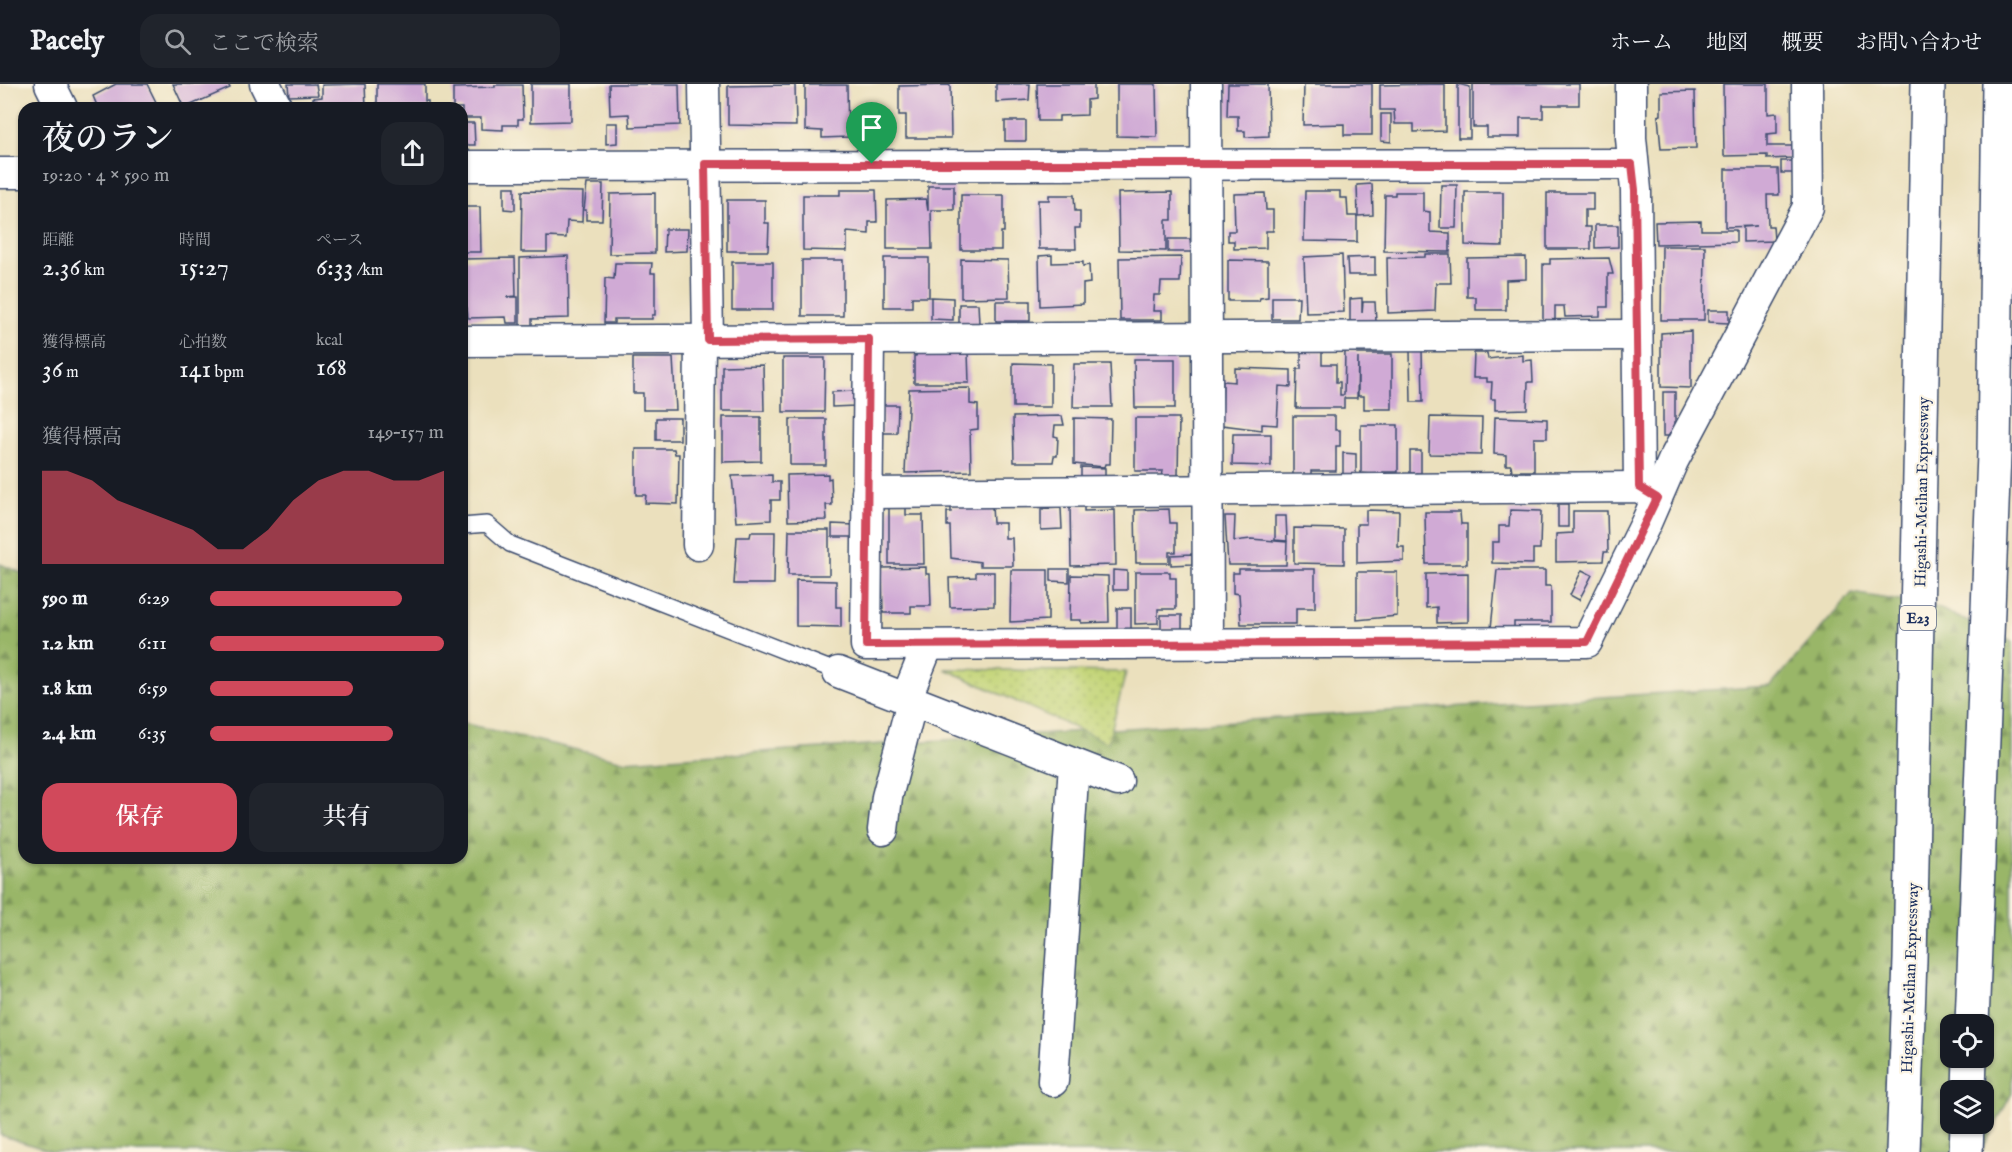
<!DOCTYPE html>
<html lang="ja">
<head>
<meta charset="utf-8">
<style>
	body { margin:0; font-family:"IM FELL English","Noto Serif JP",serif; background:#20242c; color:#f1f3f6; height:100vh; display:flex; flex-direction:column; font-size:22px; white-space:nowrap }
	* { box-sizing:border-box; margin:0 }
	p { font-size:20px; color:#9ea1a6 }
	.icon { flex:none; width:33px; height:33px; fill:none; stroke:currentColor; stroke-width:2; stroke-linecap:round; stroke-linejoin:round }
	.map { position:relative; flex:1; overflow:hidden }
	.details { position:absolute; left:18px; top:18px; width:450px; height:762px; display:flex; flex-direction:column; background:#171b24; border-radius:18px; box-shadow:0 2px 4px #0004 }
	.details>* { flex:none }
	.fabs { position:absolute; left:1940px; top:930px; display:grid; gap:12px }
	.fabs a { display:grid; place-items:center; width:54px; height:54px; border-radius:12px; background:#171b24; box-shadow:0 2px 4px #0004; font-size:30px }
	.pin { position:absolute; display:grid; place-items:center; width:51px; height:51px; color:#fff; margin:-62px -26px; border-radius:50% 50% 50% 0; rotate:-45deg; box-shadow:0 0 6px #0007 }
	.pin .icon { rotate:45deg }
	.round { display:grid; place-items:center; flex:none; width:63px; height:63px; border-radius:18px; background:#20242c }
	.headline { display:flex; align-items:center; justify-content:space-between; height:102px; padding:0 24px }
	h1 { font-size:33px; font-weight:600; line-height:45px }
	.figures { display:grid; grid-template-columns:repeat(3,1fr); gap:9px; height:102px; padding:6px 24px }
	.figures div { display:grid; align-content:center }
	.figures b { font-size:26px; font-weight:600 }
	.figures small { font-size:16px; font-weight:400 }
	.figures p { font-size:16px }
	.chart { height:168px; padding:12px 24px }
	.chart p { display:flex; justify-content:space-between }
	.chart svg { width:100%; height:108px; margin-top:6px; fill:#d1495b; opacity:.7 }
	.cta { display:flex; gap:12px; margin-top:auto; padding:12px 24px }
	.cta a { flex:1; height:69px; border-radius:18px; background:#d1495b; color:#fff; font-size:24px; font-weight:600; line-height:69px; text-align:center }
	.cta a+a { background:#20242c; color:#f1f3f6 }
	ul { padding:0 24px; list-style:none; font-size:20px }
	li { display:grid; grid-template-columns:96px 72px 1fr; align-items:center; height:45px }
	li i { height:15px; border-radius:8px; background:#d1495b }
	header { display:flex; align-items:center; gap:36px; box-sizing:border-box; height:84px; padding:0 30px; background:#171b24; border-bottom:2px solid #363941 }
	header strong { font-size:28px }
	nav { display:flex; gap:33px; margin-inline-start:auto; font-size:21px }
	.search { width:420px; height:54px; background:#20242c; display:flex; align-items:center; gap:15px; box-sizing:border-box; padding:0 21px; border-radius:18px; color:#9ea1a6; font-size:22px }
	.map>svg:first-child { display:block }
	.forest { fill:url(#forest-firs); stroke:#5a7263; stroke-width:1.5; fill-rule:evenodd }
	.park { fill:url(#park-dots); stroke:#6e826a; stroke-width:1.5 }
	.building { fill:#d0aad5 }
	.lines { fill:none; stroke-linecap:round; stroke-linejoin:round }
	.lane-casing { stroke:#3a4a6c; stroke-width:18 }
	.street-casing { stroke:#3a4a6c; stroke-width:33 }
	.highway-casing { stroke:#3a4a6c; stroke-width:36 }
	.lane { stroke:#fff; stroke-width:15 }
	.street { stroke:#fff; stroke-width:30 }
	.highway { stroke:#fff; stroke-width:33 }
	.route-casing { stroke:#fff; stroke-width:12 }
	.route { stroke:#d1495b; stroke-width:8 }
	.labels { text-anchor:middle; stroke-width:4.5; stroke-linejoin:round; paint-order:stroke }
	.shield { fill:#fcf5e5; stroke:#5e6a86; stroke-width:1.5 }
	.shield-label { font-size:15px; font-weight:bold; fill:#1b2f5e }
	.street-label { font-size:16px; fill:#1b2f5e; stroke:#fcf5e5 }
</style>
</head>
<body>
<header>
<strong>Pacely</strong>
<div class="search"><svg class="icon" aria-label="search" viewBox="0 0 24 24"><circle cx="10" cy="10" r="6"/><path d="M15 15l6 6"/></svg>ここで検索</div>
<nav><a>ホーム</a><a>地図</a><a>概要</a><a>お問い合わせ</a></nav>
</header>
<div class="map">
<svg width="2012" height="1068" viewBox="0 0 2012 1068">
	<defs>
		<pattern id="forest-firs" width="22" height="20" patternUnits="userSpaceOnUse" patternTransform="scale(1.5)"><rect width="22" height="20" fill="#99b668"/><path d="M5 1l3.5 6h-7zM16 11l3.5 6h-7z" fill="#7c9459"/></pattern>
		<pattern id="park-dots" width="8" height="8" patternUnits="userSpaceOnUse" patternTransform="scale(1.5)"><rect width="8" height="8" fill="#c2d477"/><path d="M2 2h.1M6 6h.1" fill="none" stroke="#a6b669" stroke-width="1.8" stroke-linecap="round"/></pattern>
	</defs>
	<rect width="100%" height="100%" fill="#fcf5e5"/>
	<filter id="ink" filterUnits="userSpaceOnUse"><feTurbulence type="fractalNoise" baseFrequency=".0167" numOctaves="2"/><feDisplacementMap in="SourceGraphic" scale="12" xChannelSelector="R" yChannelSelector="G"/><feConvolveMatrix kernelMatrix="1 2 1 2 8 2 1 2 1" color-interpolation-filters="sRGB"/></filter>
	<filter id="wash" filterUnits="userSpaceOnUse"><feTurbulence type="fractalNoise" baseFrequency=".008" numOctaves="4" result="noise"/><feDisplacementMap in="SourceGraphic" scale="24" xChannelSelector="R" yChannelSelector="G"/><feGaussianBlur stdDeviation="1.35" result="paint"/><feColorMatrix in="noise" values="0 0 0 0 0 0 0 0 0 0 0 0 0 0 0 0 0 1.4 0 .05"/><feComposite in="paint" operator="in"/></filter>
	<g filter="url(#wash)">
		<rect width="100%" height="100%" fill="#ebe0bd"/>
		<path class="forest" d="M0,480L24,490V774H462V639L624,677L1771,602L1852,509L1936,523L2012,558V1009L1981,1068H53L0,1051ZM1950,940H1983V974H1950ZM1950,1006H1983V1040H1950Z"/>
		<polygon class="park" points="945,585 1126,588 1108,659"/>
		<g id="blocks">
			<g class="building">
				<polygon points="116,0 147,0 159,24 98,24 93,12"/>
				<polygon points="173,0 228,0 230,4 184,24"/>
				<polygon points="288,0 316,0 318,11 289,12"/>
				<polygon points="365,0 366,24 313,24 313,14 322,13 322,1"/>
				<polygon points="377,0 425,0 425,17 428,17 428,24 377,24"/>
				<polygon points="531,0 571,0 571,37 531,38"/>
				<polygon points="609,0 679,0 680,41 630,43 629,30 610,31"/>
				<polygon points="996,0 1030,0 1029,16 996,18"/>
				<polygon points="1037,0 1094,0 1094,15 1087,16 1087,31 1059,32 1059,37 1038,37"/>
				<polygon points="1117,0 1156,0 1157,53 1117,52"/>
				<polygon points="1228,0 1268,0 1269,52 1245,53 1245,47 1238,47 1238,32 1227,32"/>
				<polygon points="1304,0 1372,0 1372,51 1344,51 1344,40 1303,41"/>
				<polygon points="1445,0 1445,47 1414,48 1414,40 1395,40 1394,26 1380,26 1380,1"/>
				<polygon points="1458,0 1470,3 1470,54 1458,54"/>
				<polygon points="1473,0 1579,0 1579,21 1543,21 1543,34 1520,34 1520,53 1487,53 1487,43 1473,43"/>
				<polygon points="1723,0 1768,0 1768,30 1777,29 1777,49 1767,50 1767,62 1792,62 1793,74 1767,75 1767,71 1724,72"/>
				<polygon points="495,1 522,1 523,35 518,35 518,41 503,41 503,46 481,45 481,34 462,34 462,24 453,24 453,4 495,3"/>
				<polygon points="795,1 796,42 728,41 728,2"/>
				<polygon points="805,1 847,1 848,53 822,54 822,47 805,46"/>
				<polygon points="950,1 951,54 906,54 906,31 899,31 899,2"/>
				<polygon points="1695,7 1696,64 1661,65 1658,32 1661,31 1661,8"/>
				<polygon points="1381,30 1391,30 1391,58 1381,57"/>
				<rect x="1005" y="37" width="21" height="20"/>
				<polygon points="462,39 474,39 475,61 462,61"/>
				<polygon points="606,39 617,39 617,59 606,60"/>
				<rect x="1781" y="77" width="12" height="12"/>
				<polygon points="1725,85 1778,85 1779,111 1767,111 1768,142 1773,142 1774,157 1743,158 1743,143 1757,142 1725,143"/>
				<polygon points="587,100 603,100 602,136 586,136 586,126 584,126"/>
				<polygon points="1372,100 1373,131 1358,132 1357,101"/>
				<polygon points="1441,101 1457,101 1456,144 1440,144"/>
				<polygon points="928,102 954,102 954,126 931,126 932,165 887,165 887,116 926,115 928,127"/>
				<polygon points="504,103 515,103 515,126 504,125"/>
				<polygon points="840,106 876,106 877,138 869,138 869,150 847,148 847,167 803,166 803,111 840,111"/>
				<polygon points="522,107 583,108 582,138 567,137 566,154 547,153 547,168 521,168"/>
				<polygon points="1305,107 1340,107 1340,114 1347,114 1348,132 1357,132 1357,158 1304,157"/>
				<polygon points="1172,108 1172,136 1166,136 1166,167 1119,166 1118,109"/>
				<polygon points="1395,108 1423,108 1423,127 1430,128 1430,148 1450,149 1450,168 1384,167 1385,111 1395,111"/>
				<polygon points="1465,108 1503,108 1503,162 1465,161"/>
				<polygon points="655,109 655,169 609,170 610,110"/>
				<polygon points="1265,109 1266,126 1273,126 1273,147 1266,147 1266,164 1234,165 1234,157 1228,157 1228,147 1235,147 1234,110"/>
				<polygon points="1547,109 1593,109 1593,126 1585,126 1585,143 1591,143 1591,165 1547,165"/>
				<polygon points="961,111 1004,111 1004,148 1001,148 1001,166 961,166"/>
				<polygon points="1049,111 1074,111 1075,127 1080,127 1080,144 1075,144 1076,165 1039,165 1038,116 1049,116"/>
				<polygon points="727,116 765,116 765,139 769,139 768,167 727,167"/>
				<polygon points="462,123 480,123 481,168 462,168"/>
				<polygon points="1701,137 1701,146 1736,146 1736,158 1656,160 1655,138"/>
				<polygon points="1595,141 1618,141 1618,163 1595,164"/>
				<polygon points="665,145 688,145 687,167 664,168"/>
				<polygon points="1168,155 1190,155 1191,168 1168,168"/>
				<polygon points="1662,162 1705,162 1704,236 1661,236"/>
				<polygon points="1425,170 1450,170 1451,199 1436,199 1435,227 1388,229 1387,174 1425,173"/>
				<polygon points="1052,171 1052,179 1083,178 1083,182 1089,181 1090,199 1083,200 1083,220 1040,222 1039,172"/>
				<polygon points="1342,171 1344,228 1306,229 1304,173"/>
				<polygon points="568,172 569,234 532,235 532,241 520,241 520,174"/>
				<polygon points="1181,173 1180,198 1161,198 1160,211 1154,211 1153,227 1162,227 1162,236 1120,236 1119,174"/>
				<polygon points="1375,173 1375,191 1348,191 1347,174"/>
				<polygon points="1526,173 1526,195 1506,196 1506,226 1476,226 1476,213 1467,213 1467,174"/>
				<polygon points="515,174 516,212 506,213 518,213 518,239 507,239 506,233 468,234 467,224 462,225 462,175"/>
				<polygon points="884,174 929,174 929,213 912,213 912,223 884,223"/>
				<polygon points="1609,174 1613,190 1608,190 1608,223 1600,223 1600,232 1565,233 1564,222 1555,222 1555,236 1543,236 1543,180 1550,180 1550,175"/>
				<polygon points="961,175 1008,176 1009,213 961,214"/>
				<rect x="802" y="176" width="41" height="56"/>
				<polygon points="1228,176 1268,177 1268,213 1260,214 1259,217 1228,217"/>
				<rect x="732" y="178" width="41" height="48"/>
				<polygon points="615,179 652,179 651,189 655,189 655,231 652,231 652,235 614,235 614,239 604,239 605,194 614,195"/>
				<polygon points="931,213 953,214 953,236 931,235"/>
				<polygon points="1272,213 1299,213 1298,235 1272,235"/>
				<polygon points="1362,214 1362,229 1363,218 1375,218 1376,238 1350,239 1350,215"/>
				<rect x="996" y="217" width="34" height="20"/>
				<polygon points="959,220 978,220 979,239 959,239"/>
				<polygon points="1708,226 1729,226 1729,239 1708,238"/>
				<polygon points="1691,247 1691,304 1661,303 1661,249"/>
				<polygon points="1410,266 1422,266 1423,318 1411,318"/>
				<polygon points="1301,267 1322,267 1322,280 1336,280 1336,298 1340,298 1340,311 1344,311 1345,267 1357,267 1357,270 1392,270 1392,325 1364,325 1364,312 1358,312 1358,274 1357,314 1344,314 1344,324 1296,324 1297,285 1301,285"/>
				<polygon points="917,268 968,268 969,299 914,299 914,272 916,272"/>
				<polygon points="1474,269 1487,269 1488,275 1523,271 1523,277 1532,276 1533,298 1528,298 1527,325 1495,326 1495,315 1491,315 1492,298 1487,298 1487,294 1473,294"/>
				<polygon points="633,274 673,274 676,326 643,326 643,309 633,309"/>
				<polygon points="783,274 825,274 824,328 783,328"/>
				<polygon points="1134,275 1175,275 1175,324 1135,324"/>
				<polygon points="1013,279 1051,280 1051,323 1013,323"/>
				<polygon points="1074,280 1110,280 1112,323 1073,323"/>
				<polygon points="763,281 764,327 722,327 722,282"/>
				<polygon points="1235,284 1291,286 1291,303 1279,302 1277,341 1262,340 1262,346 1222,341 1223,297 1235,298"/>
				<polygon points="970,304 970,320 978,321 978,345 970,346 971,387 905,389 909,305"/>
				<polygon points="855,307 855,322 832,323 832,308"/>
				<rect x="1663" y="308" width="12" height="44"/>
				<polygon points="882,321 898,321 897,349 882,349"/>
				<polygon points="1062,332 1064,341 1055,341 1054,352 1058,353 1057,372 1054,372 1053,378 1014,378 1013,333"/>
				<polygon points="1293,332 1335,332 1335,346 1340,346 1340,362 1336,362 1336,387 1311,387 1311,392 1293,391"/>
				<polygon points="723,333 761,333 761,377 723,378"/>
				<polygon points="1430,333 1482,334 1481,371 1429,370"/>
				<polygon points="1495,333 1547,335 1547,354 1534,354 1534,387 1512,387 1511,381 1506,381 1506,371 1494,370"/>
				<rect x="656" y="334" width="24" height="22"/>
				<polygon points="1074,334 1111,335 1110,380 1105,380 1104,383 1074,380"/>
				<polygon points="1135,334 1179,334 1178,391 1162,392 1163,387 1135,387"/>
				<rect x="790" y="335" width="36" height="46"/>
				<polygon points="1361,341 1398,341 1398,388 1383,388 1383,391 1361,389"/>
				<polygon points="1233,350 1271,350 1271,382 1232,381"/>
				<polygon points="636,365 674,365 675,370 679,370 678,420 645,419 646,411 636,411"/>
				<rect x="1410" y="367" width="11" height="22"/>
				<polygon points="1343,369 1356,370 1356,393 1343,393"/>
				<polygon points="1081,383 1105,384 1105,394 1081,393"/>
				<polygon points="828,390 828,395 831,394 832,421 826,421 827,436 788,437 787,391"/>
				<polygon points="772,391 772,398 780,398 780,416 771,416 771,436 736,438 732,392"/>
				<rect x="1558" y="420" width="10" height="23"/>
				<polygon points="1070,421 1084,421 1084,427 1115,426 1116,481 1071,482"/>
				<polygon points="992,422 993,439 1005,439 1005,454 1012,454 1013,482 980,482 980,478 951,474 950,442 947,442 947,428 951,428 951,423"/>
				<polygon points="906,423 906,431 923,431 924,480 889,480 889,424"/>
				<polygon points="1061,424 1062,445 1041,446 1041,425"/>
				<polygon points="1169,425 1170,439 1176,439 1176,468 1169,468 1169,479 1136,479 1135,426"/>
				<polygon points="1366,426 1399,427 1398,463 1404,463 1404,477 1357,479 1357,440 1366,440"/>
				<polygon points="1510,426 1541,427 1540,465 1533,465 1533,480 1492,479 1492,458 1499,458 1499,442 1509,442"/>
				<polygon points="1573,427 1607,427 1608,468 1604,468 1603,477 1556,478 1556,450 1573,449"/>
				<polygon points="1425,428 1460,428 1461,440 1467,440 1467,480 1426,480"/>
				<polygon points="1225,432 1235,432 1234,457 1251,455 1287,458 1286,481 1228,481"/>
				<polygon points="1275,432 1286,432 1287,457 1275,456"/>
				<polygon points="832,440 854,441 854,453 832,453"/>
				<polygon points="1294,444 1344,445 1344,480 1294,479"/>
				<polygon points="789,446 829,446 829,491 788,491"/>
				<polygon points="751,448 775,448 774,500 734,500 737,453 750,453"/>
				<polygon points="1192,470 1192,480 1171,481 1171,471"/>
				<polygon points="926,483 926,490 930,490 931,522 911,522 911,529 883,529 882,484"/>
				<polygon points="1051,485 1069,485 1069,498 1051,497"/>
				<polygon points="1239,485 1315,485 1315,524 1296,524 1296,540 1241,540 1239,510 1233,509 1233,489 1239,489"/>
				<polygon points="1011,486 1048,486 1048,536 1010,538"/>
				<polygon points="1113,486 1127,487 1127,506 1113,506"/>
				<polygon points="1497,486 1545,486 1545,502 1551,502 1551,538 1514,538 1514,544 1491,544"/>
				<polygon points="1582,486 1592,491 1579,516 1570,511"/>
				<polygon points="976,488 994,488 994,522 950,523 949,494 976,493"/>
				<polygon points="1135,488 1170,488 1170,494 1176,494 1176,525 1158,525 1158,539 1135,540"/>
				<polygon points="1357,488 1397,488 1397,532 1357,536"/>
				<polygon points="1468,489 1468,538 1437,539 1437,523 1426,524 1426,490"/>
				<polygon points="1071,491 1108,492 1109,538 1081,539 1081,536 1070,536"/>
				<polygon points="796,496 836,497 836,523 841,523 841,543 796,542"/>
				<rect x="1117" y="524" width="14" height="23"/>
				<rect x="1161" y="531" width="21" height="14"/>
			</g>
		</g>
	</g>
	<g filter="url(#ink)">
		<use href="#blocks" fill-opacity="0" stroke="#3a4a6c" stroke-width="1.5"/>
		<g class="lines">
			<g class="lane-casing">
				<polyline id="lane" points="462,442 487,440 510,460 838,588"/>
			</g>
			<g class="street-casing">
				<g id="street">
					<polyline points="50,0 62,24"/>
					<polyline points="265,0 277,24"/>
					<polyline points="704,0 708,256"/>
					<polyline points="1206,0 1208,561"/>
					<polyline points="1631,0 1631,54 1636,106 1639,403"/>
					<polyline points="462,82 1632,80"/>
					<polyline points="0,89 24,89"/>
					<polyline points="869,255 866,561 1587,558 1646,439 1673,377 1808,123 1807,0"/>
					<polyline points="462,257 1637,251"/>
					<polyline points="867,409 1639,403 1657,414"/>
					<polyline points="698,461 700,256"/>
					<polyline points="838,588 1118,697"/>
					<polyline points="906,615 928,561"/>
					<polyline points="883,746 887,713 912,617"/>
					<polyline points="1053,997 1074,680"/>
				</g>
			</g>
			<g class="highway-casing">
				<g id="highway">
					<polyline points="1972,940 1994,370 1999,0"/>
					<polyline points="1969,1006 1970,974"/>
					<polyline points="1903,1068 1910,876 1928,0"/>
					<polyline points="1966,1068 1967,1040"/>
				</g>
			</g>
			<use href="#lane" class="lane"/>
			<use href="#street" class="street"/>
			<use href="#highway" class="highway"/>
		</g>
	</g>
	<g class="lines" filter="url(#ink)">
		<g class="route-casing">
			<polygon id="route" points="705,80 1632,80 1635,106 1639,403 1657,414 1587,558 866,561 869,255 708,256"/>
		</g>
		<use href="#route" class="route"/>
	</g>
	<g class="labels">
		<rect class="shield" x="1900" y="522" width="36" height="24" rx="4.5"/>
		<g class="shield-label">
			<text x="1918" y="539">E23</text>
		</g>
		<g class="street-label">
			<text transform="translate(1921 408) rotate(-89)" y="6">Higashi-Meihan Expressway</text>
			<text transform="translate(1909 894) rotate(-88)" y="6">Higashi-Meihan Expressway</text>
		</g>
	</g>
</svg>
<div class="fabs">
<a><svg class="icon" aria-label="locate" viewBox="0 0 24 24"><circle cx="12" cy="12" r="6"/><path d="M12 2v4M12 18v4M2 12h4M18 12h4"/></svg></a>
<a><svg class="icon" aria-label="layers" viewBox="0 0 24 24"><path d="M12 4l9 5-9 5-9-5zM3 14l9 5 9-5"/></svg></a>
</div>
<div class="pin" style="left:872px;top:80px;background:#1e9e55"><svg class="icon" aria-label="arrive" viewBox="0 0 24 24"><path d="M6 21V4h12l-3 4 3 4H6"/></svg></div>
<section class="details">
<div class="headline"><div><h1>夜のラン</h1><p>19:20 · 4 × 590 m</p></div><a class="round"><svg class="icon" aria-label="share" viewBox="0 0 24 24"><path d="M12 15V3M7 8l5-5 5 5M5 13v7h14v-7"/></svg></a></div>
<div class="figures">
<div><p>距離</p><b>2.36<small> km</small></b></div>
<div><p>時間</p><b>15:27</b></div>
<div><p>ペース</p><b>6:33<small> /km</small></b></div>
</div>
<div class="figures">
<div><p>獲得標高</p><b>36<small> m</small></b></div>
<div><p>心拍数</p><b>141<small> bpm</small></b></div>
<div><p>kcal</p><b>168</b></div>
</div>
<div class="chart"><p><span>獲得標高</span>149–157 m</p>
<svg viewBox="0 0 160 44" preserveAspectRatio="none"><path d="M0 44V6L10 6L20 10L30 18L40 22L50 26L60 30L70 38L80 38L90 30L100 18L110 10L120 6L130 6L140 10L150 10L160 6V44z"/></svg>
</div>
<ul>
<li><b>590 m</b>6:29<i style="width:82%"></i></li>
<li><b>1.2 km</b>6:11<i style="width:100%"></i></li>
<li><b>1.8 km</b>6:59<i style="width:61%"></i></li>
<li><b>2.4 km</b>6:35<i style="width:78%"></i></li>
</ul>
<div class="cta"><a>保存</a><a>共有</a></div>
</section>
</div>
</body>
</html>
